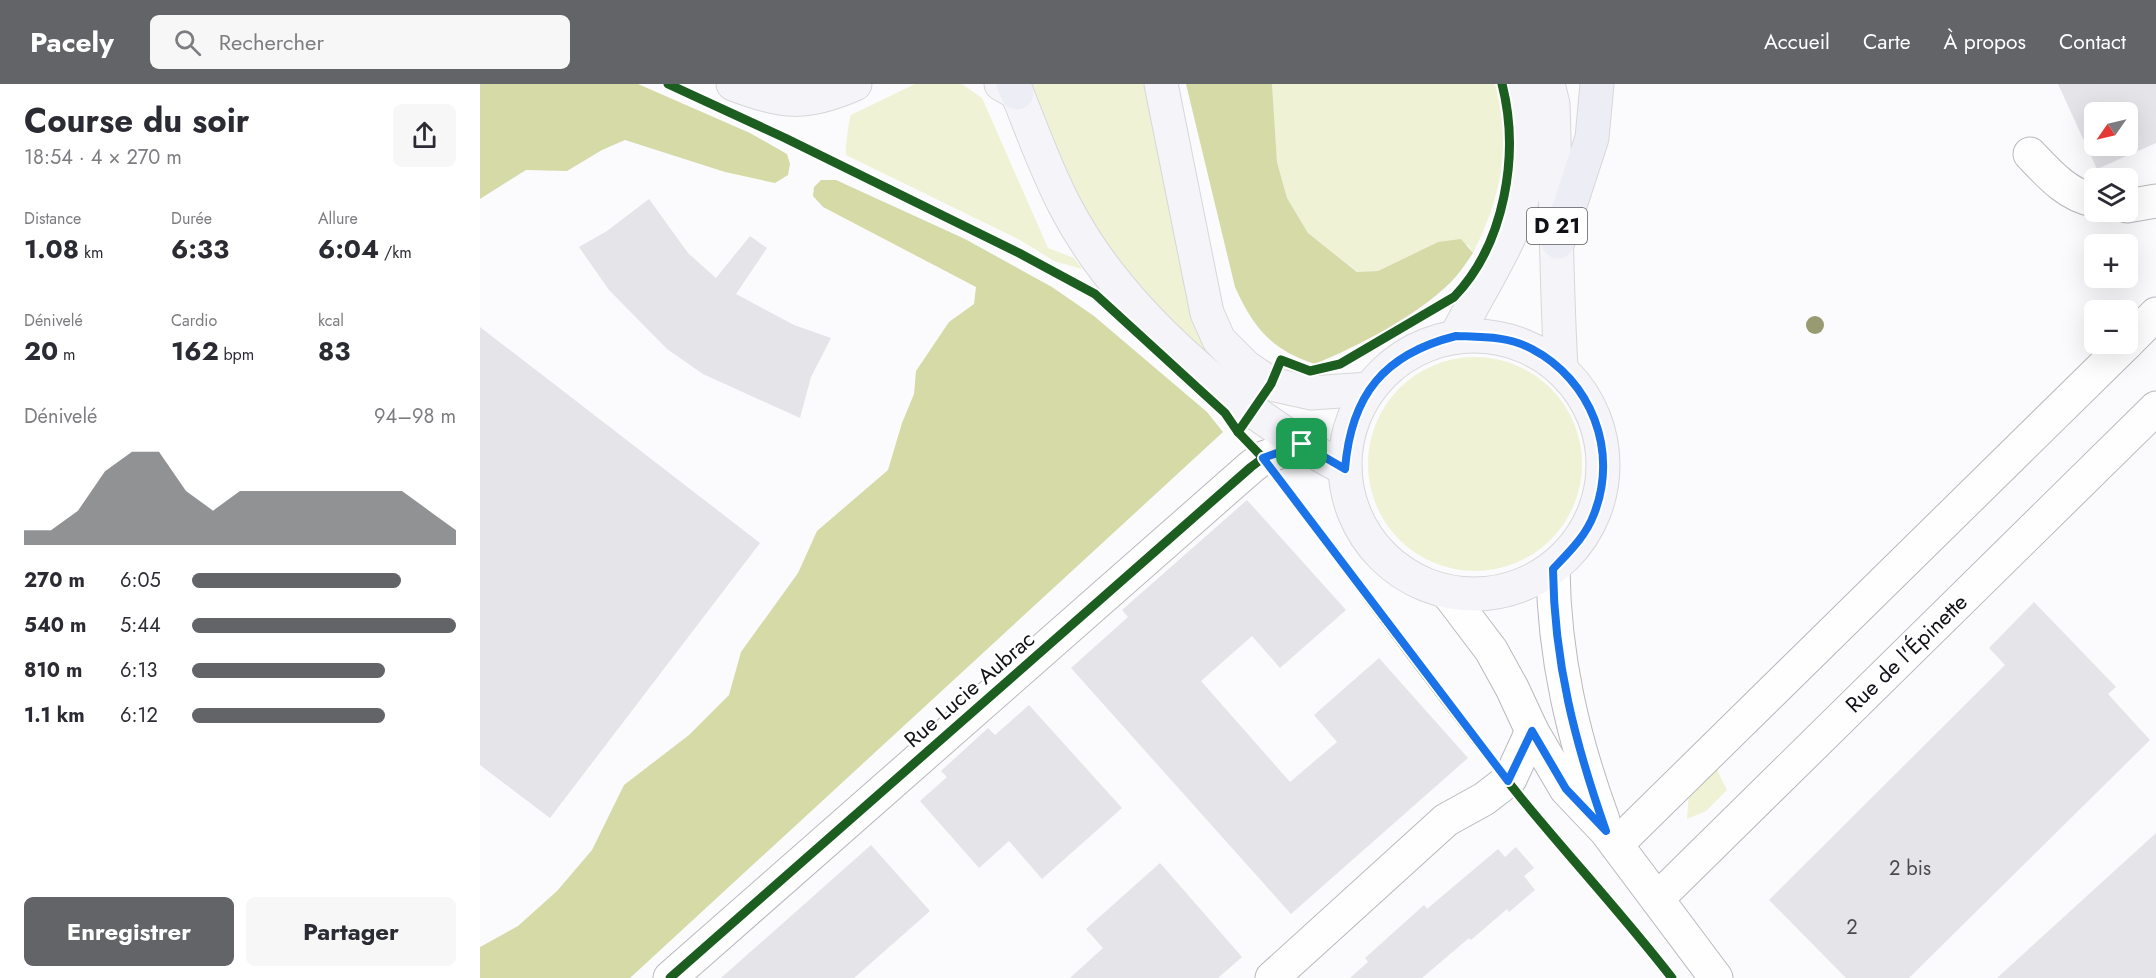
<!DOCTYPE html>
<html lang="fr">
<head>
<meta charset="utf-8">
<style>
	body { margin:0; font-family:Jost,sans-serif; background:#f7f7f7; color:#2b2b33; height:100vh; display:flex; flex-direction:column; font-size:22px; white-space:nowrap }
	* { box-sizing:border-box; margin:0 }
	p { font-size:20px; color:#7c7c81 }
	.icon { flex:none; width:33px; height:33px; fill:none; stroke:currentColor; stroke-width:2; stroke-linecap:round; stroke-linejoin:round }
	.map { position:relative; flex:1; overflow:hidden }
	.side { display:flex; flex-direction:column; background:#fff; width:480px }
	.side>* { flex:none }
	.needle { width:39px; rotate:236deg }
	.tools { position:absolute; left:1604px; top:18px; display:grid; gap:12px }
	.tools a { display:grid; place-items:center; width:54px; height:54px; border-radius:9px; background:#fff; box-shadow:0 6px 24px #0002; font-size:30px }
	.pin { position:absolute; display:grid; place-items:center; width:51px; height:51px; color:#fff; margin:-26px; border-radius:12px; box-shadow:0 3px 9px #0006 }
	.round { display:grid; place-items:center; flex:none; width:63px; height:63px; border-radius:9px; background:#f7f7f7 }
	.head { display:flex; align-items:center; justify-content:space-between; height:102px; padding:0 24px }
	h1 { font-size:33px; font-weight:700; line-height:45px }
	.metrics { display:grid; grid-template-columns:repeat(3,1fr); gap:9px; height:102px; padding:6px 24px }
	.metrics div { display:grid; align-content:center }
	.metrics b { font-size:26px; font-weight:700 }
	.metrics small { font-size:16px; font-weight:400 }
	.metrics p { font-size:16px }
	.chart { height:168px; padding:12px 24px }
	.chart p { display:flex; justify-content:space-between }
	.chart svg { width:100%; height:108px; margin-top:6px; fill:#636468; opacity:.7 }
	.primary-button { display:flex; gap:12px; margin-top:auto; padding:12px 24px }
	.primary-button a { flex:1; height:69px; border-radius:9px; background:#636468; color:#fff; font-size:24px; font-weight:700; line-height:69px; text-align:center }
	.primary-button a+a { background:#f7f7f7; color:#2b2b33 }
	ul { padding:0 24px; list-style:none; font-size:20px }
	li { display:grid; grid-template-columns:96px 72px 1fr; align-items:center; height:45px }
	li i { height:15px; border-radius:8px; background:#636468 }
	header { display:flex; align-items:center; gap:36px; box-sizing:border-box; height:84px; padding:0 30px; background:#636468; color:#fff }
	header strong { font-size:28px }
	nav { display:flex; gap:33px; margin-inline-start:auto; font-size:21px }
	.search { width:420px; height:54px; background:#f7f7f7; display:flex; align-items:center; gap:15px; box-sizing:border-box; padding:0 21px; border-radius:9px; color:#7c7c81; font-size:22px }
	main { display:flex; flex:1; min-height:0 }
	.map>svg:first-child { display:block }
	.green { fill:#eff2d5 }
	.forest { fill:#d6daa7 }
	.building { fill:#e4e4e9; fill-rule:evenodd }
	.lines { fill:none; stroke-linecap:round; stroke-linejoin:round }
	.minor-casing { stroke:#b9b9bd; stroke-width:35 }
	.major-casing { stroke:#d7d7d9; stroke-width:35 }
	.highway-casing { stroke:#d7d7d9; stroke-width:35 }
	.minor { stroke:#fefeff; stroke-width:33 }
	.major { stroke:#f4f4f9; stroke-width:33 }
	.highway { stroke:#ededf5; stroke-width:33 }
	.cycleway-casing { stroke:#fff; stroke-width:13 }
	.cycleway { stroke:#1b5e20; stroke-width:9 }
	.tree { fill:#989a72 }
	.route-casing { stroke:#fff; stroke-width:12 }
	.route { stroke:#1a73e8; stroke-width:8 }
	.labels { text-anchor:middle; stroke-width:5; stroke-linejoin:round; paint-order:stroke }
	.number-label { font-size:20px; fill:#494a50 }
	.shield { fill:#fff; stroke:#58595d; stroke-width:1.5 }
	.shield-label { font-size:21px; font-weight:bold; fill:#111218 }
	.street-label { font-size:22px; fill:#111218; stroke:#fff }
</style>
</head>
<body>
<header>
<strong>Pacely</strong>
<div class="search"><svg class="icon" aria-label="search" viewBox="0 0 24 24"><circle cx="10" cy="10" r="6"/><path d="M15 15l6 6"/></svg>Rechercher</div>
<nav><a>Accueil</a><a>Carte</a><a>À propos</a><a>Contact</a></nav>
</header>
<main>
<section class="side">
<div class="head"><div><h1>Course du soir</h1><p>18:54 · 4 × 270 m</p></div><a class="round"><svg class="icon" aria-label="share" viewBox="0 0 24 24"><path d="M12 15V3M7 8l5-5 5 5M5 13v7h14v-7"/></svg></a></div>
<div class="metrics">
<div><p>Distance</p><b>1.08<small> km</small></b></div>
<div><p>Durée</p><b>6:33</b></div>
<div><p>Allure</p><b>6:04<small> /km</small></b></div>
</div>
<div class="metrics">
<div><p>Dénivelé</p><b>20<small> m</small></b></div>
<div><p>Cardio</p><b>162<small> bpm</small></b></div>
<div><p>kcal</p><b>83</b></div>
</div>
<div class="chart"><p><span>Dénivelé</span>94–98 m</p>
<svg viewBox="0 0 160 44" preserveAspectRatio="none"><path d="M0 44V38L10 38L20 30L30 14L40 6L50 6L60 22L70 30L80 22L90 22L100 22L110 22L120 22L130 22L140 22L150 30L160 38V44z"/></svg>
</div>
<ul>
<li><b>270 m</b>6:05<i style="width:79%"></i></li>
<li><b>540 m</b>5:44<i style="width:100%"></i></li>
<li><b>810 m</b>6:13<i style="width:73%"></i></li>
<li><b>1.1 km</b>6:12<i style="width:73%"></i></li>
</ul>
<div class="primary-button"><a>Enregistrer</a><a>Partager</a></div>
</section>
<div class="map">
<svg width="1676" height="894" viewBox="0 0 1676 894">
	<rect width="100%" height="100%" fill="#fbfbfd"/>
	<g class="green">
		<path d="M435,0H482L502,14L568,164L594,174L602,185L574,177L540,156L366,71C365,66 369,35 371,31Z"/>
		<path d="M549,0H665L699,155L729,267L727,269C689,238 654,203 625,163C591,115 572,54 549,0Z"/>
		<path d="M792,0H1015C1032,62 1021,113 993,169L988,161L958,158L898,187L878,188L828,149L807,114L797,78Z"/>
		<circle cx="995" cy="380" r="107"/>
		<polygon points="1233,678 1247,706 1226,727 1207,735 1209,708"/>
	</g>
	<g class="forest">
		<polygon points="0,0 158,0 270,49 307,70 310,80 308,91 295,99 245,88 145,56 122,66 87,87 46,86 0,115"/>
		<path d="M706,0H792L797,78L807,114L828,149L877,188L898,187L958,158L981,155L993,169C986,179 979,190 970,199C935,233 880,261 835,280C791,266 773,243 755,203Z"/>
		<polygon points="341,96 356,96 485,155 572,203 614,232 727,328 743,348 150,894 0,894 0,863 38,842 77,807 112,766 144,701 209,651 249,611 261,568 318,489 337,447 408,386 422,339 434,310 436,287 469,238 494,220 496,203 343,123 333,112 334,103"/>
	</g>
	<g class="building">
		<path d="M1578,0H1676V59L1617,85ZM1614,28H1647V62H1614Z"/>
		<polygon points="169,115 208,169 236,194 270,152 287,164 256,210 314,241 351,254 331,293 320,334 223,290 187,265 129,206 99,163 127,147"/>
		<polygon points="0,243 280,459 70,734 0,681"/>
		<polygon points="767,416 866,526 800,584 772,552 721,597 810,698 857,658 834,631 899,574 988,674 811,830 591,584 648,533 642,526"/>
		<polygon points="1554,518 1636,603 1628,610 1670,656 1429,894 1366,894 1289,816 1525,581 1509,564"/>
		<polygon points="549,621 642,724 562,795 529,757 499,784 440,717 467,693 461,687 508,644 515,651"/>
		<polygon points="1676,749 1676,894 1517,894"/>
		<polygon points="391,761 450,827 374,894 241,894"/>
		<polygon points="1036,763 1054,784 1044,792 1055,806 1029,828 1027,825 991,856 989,854 942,894 870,894 888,878 885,874 944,821 947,825 1018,765 1025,773"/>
		<polygon points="680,779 762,873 738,894 590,894 623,864 606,845"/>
	</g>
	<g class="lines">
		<g class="minor-casing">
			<g id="minor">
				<path d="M1550,70C1568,89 1588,112 1614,116"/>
				<polyline points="1647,122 1676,117"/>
				<polyline points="1647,259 1676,230"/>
				<path d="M1073,485C1074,573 1093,654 1123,736"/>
				<polyline points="967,508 1011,566 1032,604 1052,647 1086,705 1126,747 1236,894"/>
				<polyline points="1137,760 1646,260"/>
				<polyline points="1177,815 1676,324"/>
				<polyline points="190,894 771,383 783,374 822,360"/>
				<polyline points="792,894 966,736 1004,715 1030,695 1052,647"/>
			</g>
		</g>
		<g class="major-casing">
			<g id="major">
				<path d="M253,0C304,19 325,22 375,0"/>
				<path d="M521,0L537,9C552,46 566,86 585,122C640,229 760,329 865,385"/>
				<polyline points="681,0 727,229 739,256 766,283 791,300 831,309 889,305"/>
				<path d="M1068,0L1073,20C1076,108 1076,196 1081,284"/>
				<circle cx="994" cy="381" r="129"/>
				<path d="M976,252C994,217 1022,173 1036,137C1051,96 1050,42 1039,0"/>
			</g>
		</g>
		<g class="highway-casing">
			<g id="highway">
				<polyline points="533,0 537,9"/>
				<polyline points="1078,158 1112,54 1117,0"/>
			</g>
		</g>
		<use href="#minor" class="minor"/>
		<use href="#major" class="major"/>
		<use href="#highway" class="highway"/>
		<g class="cycleway-casing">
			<g id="cycleway">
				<path d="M188,0L305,54L539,169L615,210L745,329L758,348L783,374C869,488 952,603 1041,714C1091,775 1144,832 1192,894"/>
				<path d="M758,348L791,300L801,276L830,287L860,280L974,213C1025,160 1040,70 1022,0"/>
				<polyline points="190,894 771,383 783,374 822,360"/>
			</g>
		</g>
		<use href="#cycleway" class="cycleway"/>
	</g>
	<circle class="tree" cx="1335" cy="241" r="9"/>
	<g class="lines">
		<g class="route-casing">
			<path id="route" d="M976,252C1002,253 1028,252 1052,265C1111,296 1139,367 1114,430C1106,452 1089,468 1073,485C1074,578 1095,659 1126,747L1086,705L1052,647L1028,697L783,374L822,360L865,385C871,311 904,270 976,252Z"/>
		</g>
		<use href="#route" class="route"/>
	</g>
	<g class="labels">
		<g class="number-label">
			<text x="1430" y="791">2 bis</text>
			<text x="1372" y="850">2</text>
		</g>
		<rect class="shield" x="1047" y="124" width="60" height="36" rx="4.5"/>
		<g class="shield-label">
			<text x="1077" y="149">D 21</text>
		</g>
		<g class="street-label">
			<text transform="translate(1426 569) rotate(-44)" y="8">Rue de l'Épinette</text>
			<text transform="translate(489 605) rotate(-41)" y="8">Rue Lucie Aubrac</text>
		</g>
	</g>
</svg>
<div class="tools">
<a><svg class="needle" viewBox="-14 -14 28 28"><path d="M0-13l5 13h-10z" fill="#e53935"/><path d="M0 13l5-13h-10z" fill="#7c7c81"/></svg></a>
<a><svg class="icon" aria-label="layers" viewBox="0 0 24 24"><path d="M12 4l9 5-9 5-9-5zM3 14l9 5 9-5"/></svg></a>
<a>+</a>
<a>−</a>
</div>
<div class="pin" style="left:822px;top:360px;background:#1e9e55"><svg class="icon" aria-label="arrive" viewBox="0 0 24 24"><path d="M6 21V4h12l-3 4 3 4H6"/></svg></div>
</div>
</main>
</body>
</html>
